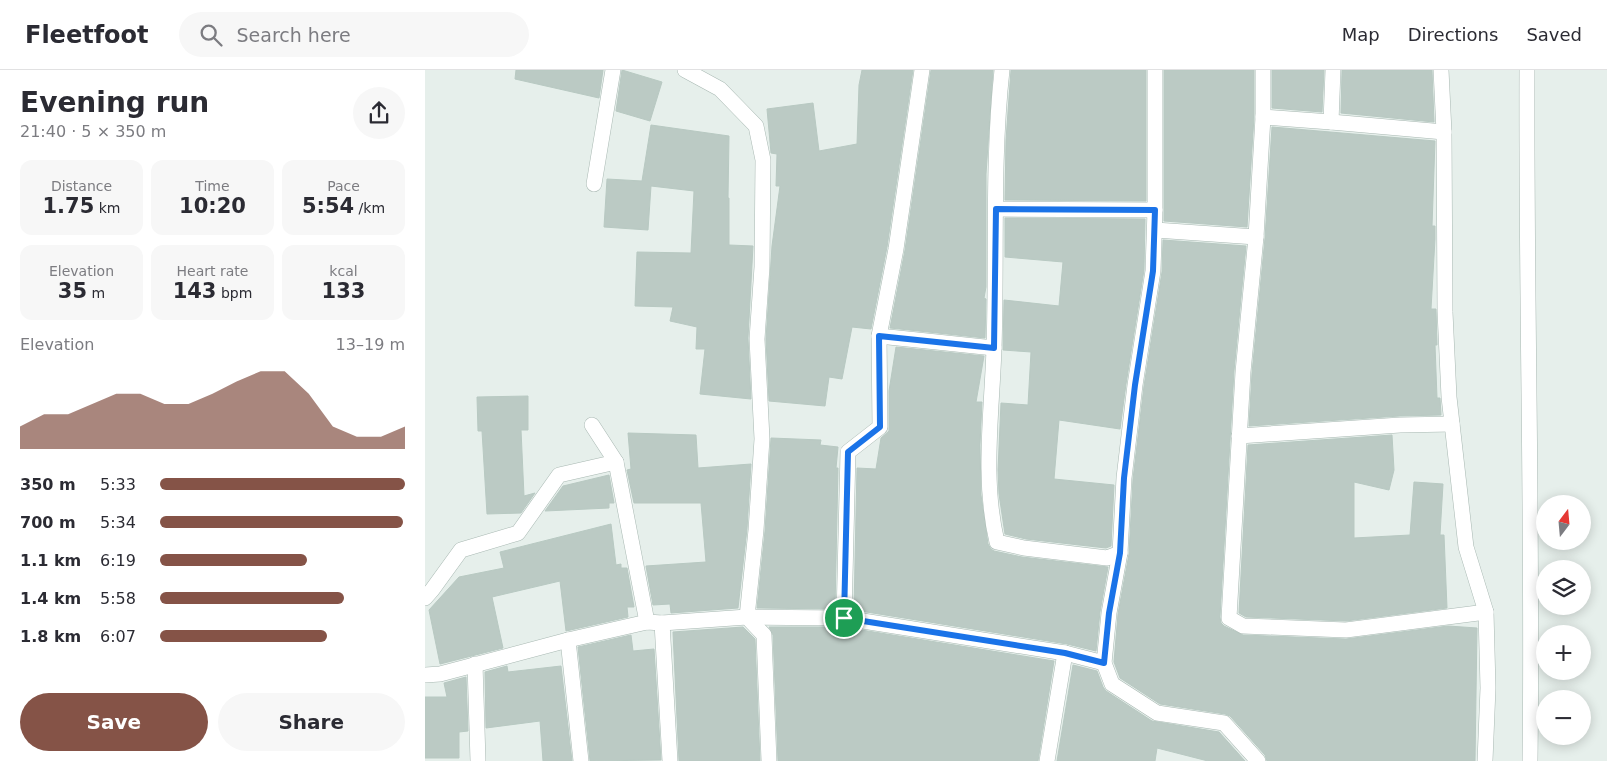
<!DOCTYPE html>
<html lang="en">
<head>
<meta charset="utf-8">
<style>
	body { margin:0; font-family:"DejaVu Sans",sans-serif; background:#f7f7f7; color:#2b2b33; height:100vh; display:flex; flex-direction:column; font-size:19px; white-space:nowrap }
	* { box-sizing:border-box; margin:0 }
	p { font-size:16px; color:#7c7c81 }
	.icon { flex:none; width:28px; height:28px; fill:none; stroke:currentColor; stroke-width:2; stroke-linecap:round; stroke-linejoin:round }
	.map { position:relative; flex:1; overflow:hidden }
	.side { display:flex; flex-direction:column; background:#fff; width:425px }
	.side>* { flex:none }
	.needle { width:32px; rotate:16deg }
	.tools { position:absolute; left:1111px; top:425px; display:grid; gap:10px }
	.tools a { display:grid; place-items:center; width:55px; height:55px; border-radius:50%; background:#fff; box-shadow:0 2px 12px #0003; font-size:25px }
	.pin { position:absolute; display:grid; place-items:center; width:42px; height:42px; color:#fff; margin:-21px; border:2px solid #fff; border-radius:50%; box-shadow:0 1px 5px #0007 }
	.round { display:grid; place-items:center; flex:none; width:52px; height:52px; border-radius:26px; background:#f7f7f7 }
	.summary { display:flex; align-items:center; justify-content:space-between; height:85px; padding:0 20px }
	h1 { font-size:28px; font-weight:700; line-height:38px }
	.stats { display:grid; grid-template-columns:repeat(3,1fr); gap:8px; height:85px; padding:5px 20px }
	.stats div { display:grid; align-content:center; border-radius:12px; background:#f7f7f7; text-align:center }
	.stats b { font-size:21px; font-weight:700 }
	.stats small { font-size:14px; font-weight:400 }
	.stats p { font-size:14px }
	.chart { height:140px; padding:10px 20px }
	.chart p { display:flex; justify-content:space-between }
	.chart svg { width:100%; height:90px; margin-top:5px; fill:#855347; opacity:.7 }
	.action { display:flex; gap:10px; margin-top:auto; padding:10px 20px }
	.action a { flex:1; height:58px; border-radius:30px; background:#855347; color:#fff; font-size:20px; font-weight:700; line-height:58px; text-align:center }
	.action a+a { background:#f7f7f7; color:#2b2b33 }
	ul { padding:0 20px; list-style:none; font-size:16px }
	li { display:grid; grid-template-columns:80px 60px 1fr; align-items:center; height:38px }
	li i { height:12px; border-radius:6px; background:#855347 }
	header { display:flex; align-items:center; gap:30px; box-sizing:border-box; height:70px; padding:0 25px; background:#fff; border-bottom:1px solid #e1e1e2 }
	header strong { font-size:24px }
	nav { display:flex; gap:28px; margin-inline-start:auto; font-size:18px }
	.search { width:350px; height:45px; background:#f7f7f7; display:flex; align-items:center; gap:12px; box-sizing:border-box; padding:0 18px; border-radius:28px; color:#7c7c81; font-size:19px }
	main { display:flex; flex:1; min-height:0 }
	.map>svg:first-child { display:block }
	.building { fill:#bbcac4; stroke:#b8c9c2 }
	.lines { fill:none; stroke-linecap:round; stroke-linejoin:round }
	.minor-casing { stroke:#a8b8b2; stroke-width:16 }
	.minor { stroke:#fff; stroke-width:15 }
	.route-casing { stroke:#fff; stroke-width:10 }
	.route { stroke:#1a73e8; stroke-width:6 }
</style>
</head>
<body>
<header>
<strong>Fleetfoot</strong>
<div class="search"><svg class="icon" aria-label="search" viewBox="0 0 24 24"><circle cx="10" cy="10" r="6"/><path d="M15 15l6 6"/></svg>Search here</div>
<nav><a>Map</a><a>Directions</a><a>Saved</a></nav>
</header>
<main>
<section class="side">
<div class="summary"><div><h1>Evening run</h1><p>21:40 · 5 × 350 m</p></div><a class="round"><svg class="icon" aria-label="share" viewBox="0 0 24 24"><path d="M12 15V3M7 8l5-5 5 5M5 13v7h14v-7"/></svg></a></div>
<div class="stats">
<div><p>Distance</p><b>1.75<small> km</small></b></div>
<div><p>Time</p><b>10:20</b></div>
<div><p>Pace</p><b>5:54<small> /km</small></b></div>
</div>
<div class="stats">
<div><p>Elevation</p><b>35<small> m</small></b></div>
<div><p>Heart rate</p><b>143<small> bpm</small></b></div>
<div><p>kcal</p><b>133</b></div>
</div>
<div class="chart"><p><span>Elevation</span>13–19 m</p>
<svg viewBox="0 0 160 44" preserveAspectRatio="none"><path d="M0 44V33L10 27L20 27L30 22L40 17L50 17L60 22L70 22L80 17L90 11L100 6L110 6L120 17L130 33L140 38L150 38L160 33V44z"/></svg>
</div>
<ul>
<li><b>350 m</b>5:33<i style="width:100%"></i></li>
<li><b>700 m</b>5:34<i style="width:99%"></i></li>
<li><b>1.1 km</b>6:19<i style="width:60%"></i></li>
<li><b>1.4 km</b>5:58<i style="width:75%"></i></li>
<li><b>1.8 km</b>6:07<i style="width:68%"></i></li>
</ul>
<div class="action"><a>Save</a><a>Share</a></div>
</section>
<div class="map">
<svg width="1182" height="691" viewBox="0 0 1182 691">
	<rect width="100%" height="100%" fill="#e6efeb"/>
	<g class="building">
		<polygon points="91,0 178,0 174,28 90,9"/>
		<polygon points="197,0 237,12 225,51 191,41"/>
		<polygon points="437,0 488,0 462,177 446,259 427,257 417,309 404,307 400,336 344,331 341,269 347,176 355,116 351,116 352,84 346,83 342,39 388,33 394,81 432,74 434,15"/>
		<polygon points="506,0 568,0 561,104 561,217 559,228 561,229 560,268 465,258 480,180"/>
		<polygon points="586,0 721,0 721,131 580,130 581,70"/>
		<polygon points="739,0 829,0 829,47 822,157 739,151"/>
		<polygon points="847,0 899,0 897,42 847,38"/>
		<polygon points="917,0 1007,0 1009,52 916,43"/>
		<polygon points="226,55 304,66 303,128 304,128 304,175 328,176 323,268 326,329 275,324 280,279 271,279 272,257 245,251 248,237 210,236 212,182 266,183 269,121 226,116 223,160 179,157 182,109 217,111"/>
		<polygon points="847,57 1010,71 1007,156 1010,156 1010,169 1006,239 1011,239 1012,275 1010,275 1012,328 1015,328 1016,345 975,346 824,356 827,303 840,168"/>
		<polygon points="580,148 720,149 719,200 701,314 695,359 634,350 629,409 689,415 686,476 681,478 601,469 580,464 574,424 573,400 576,333 603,335 606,282 578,280 579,230 634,236 638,192 580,187"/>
		<polygon points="738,170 821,176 809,301 795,547 796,553 799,556 818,565 921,569 1023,556 1052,558 1050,691 842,691 840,685 805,646 800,644 735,634 695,608 689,592 693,544 704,484 708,409 719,316 737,202"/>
		<polygon points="471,277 559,286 551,332 557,332 555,375 556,425 563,474 566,479 569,481 597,487 683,497 675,542 671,581 642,574 429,540 432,398 451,399 456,368 464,361 464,321"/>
		<polygon points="103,326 103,360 96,360 99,426 110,423 96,443 62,444 57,361 53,361 52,327"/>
		<polygon points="203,363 271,365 273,398 326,394 322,459 313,538 246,543 245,534 228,535 221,496 281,492 276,433 209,433 202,400 206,399"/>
		<polygon points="967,365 969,400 964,420 929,412 929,468 985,465 989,412 1018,414 1015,465 1019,465 1022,538 921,551 821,547 814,543 823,375"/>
		<polygon points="346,368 396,370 395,375 413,377 411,398 413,398 410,539 332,538 340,461"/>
		<polygon points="184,405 189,433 184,433 184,438 120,441 138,416"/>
		<polygon points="186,454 191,495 196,494 196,498 202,498 209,537 202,537 203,547 141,561 135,511 67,527 78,578 15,594 4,540 34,507 79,498 75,482"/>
		<polygon points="318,557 330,569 335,691 254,691 248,562"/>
		<polygon points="344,557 418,557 629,591 613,691 353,691 348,565"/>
		<polygon points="206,565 208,581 229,579 236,690 165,691 153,577"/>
		<polygon points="648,595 672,601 678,617 681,621 727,651 794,662 820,691 783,691 732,678 730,691 632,691"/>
		<polygon points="82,596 83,602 136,596 147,691 118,691 115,651 61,658 60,602"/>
		<polygon points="41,607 43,661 34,662 34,688 0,688 0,627 22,627 19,613"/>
	</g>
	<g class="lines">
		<g class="minor-casing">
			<g id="minor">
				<polyline points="260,0 295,19 331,56 338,90 337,197 332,269 337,369 331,460 322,547 339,565 344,691"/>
				<path d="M577,0C567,92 572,185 569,278C567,341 557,410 572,472L599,478L682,488L695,483"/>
				<polyline points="730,0 730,140 728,201 710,315 699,408 695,483 684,543 679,593 687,614 732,643 799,653 833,691"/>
				<polyline points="838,0 838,47 831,167 818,302 804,548 818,556 921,560 1061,542"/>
				<polyline points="1016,0 1019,62 1020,242 1024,327 1041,477 1061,542 1063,618 1060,691"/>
				<path d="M1102,0C1101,230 1108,461 1105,691"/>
				<polyline points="838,47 906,52 908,0"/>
				<polyline points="906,52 1019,62"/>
				<polyline points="169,114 188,0"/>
				<polyline points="571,139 730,140"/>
				<polyline points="730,160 831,167"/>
				<polyline points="454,266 569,278"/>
				<polyline points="167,355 191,392 222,552"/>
				<polyline points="814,366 975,355 1027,354"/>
				<polyline points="0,528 7,520 36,480 93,463 134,405 191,392"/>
				<polyline points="419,548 423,382 455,357 454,266 471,179 497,0"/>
				<polyline points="237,553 245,691"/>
				<polyline points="143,570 156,691"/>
				<polyline points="50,594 53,691"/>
				<polyline points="0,605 15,604 143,570 222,552 237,553 322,547 419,548 640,583 679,593"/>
				<polyline points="622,691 640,583"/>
			</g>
		</g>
		<use href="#minor" class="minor"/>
	</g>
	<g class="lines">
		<g class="route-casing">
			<polygon id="route" points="571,139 730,140 728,201 710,315 699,408 695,483 684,543 679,593 640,583 419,548 423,382 455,357 454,266 569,278"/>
		</g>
		<use href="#route" class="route"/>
	</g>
</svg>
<div class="tools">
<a><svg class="needle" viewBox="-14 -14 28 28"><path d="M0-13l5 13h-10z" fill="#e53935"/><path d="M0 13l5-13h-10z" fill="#7c7c81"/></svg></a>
<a><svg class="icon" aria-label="layers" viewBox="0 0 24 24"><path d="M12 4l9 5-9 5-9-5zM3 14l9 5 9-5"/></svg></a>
<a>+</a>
<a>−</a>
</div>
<div class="pin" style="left:419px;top:548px;background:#1e9e55"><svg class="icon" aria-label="arrive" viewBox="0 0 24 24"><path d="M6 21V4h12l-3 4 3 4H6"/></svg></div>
</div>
</main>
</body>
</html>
